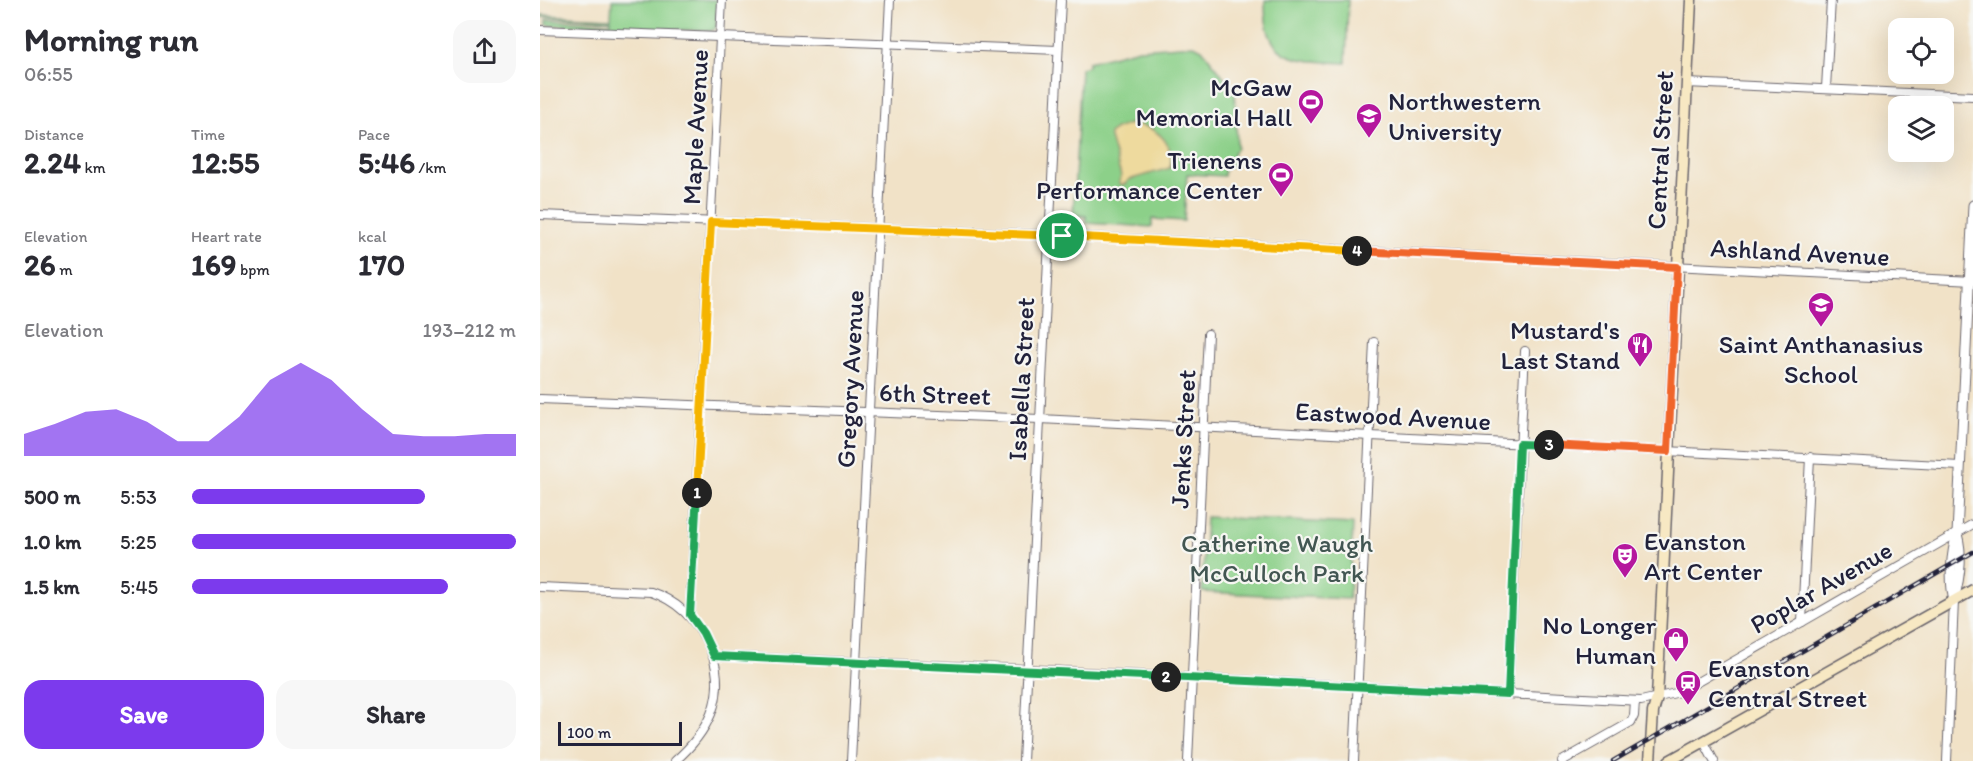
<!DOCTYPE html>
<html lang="en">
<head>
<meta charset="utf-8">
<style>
	body { margin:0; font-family:Itim,sans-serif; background:#f7f7f7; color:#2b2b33; height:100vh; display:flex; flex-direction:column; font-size:22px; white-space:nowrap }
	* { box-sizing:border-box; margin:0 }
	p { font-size:20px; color:#7c7c81 }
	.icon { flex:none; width:33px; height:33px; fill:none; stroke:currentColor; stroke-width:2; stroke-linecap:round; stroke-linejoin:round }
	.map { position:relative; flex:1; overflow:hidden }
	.details { display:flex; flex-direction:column; background:#fff; width:540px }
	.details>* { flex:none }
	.controls { position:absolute; left:1348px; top:18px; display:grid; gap:12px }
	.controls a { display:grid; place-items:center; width:66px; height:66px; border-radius:12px; background:#fff; box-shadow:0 6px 24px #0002; font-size:30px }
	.scale { position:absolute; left:18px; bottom:15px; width:124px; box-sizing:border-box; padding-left:6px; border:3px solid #22223b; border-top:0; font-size:16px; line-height:21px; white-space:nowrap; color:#22223b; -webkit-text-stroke:4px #f6f6f2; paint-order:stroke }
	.pin { position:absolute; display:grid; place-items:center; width:51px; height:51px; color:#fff; margin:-26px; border:3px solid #fff; border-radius:50%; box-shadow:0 2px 6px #0007 }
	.km { position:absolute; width:30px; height:30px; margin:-15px; border-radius:50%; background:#222; color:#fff; font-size:16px; line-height:30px; text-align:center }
	.round { display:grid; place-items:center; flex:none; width:63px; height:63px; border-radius:18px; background:#f7f7f7 }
	.headline { display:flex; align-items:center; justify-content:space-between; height:102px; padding:0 24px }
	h1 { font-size:33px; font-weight:700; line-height:45px }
	.stats { display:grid; grid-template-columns:repeat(3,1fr); gap:9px; height:102px; padding:6px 24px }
	.stats div { display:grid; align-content:center }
	.stats b { font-size:30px; font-weight:700 }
	.stats small { font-size:16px; font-weight:400 }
	.stats p { font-size:16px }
	.chart { height:168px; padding:12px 24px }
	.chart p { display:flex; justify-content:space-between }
	.chart svg { width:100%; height:108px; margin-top:6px; fill:#7c3aed; opacity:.7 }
	.cta { display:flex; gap:12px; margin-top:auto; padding:12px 24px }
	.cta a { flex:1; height:69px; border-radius:18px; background:#7c3aed; color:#fff; font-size:24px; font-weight:700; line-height:69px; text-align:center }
	.cta a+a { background:#f7f7f7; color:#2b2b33 }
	ul { padding:0 24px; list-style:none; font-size:20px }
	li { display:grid; grid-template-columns:96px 72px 1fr; align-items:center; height:45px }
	li i { height:15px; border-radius:8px; background:#7c3aed }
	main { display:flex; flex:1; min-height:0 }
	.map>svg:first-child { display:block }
	.green { fill:#8cd089; stroke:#577962; stroke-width:1.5 }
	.sand { fill:#eeda9e; stroke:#887e6c; stroke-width:1.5 }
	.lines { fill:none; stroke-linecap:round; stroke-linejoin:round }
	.minor-casing { stroke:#6a656c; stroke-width:10 }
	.tertiary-casing { stroke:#6a656c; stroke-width:11 }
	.secondary-casing { stroke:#6a656c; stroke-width:13 }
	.minor { stroke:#fff; stroke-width:8 }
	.tertiary { stroke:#fff; stroke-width:9 }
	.secondary { stroke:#f7e8c3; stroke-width:10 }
	.rail-casing { stroke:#22223b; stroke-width:4.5 }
	.rail { stroke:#f6f6f2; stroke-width:2; stroke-dasharray:7; stroke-linecap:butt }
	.split-1-casing { stroke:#fff; stroke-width:12 }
	.split-2-casing { stroke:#fff; stroke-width:12 }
	.split-3-casing { stroke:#fff; stroke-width:12 }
	.split-4-casing { stroke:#fff; stroke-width:12 }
	.split-5-casing { stroke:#fff; stroke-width:12 }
	.split-1 { stroke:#f5b400; stroke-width:8 }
	.split-2 { stroke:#22a559; stroke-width:8 }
	.split-3 { stroke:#22a559; stroke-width:8 }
	.split-4 { stroke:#f0652b; stroke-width:8 }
	.split-5 { stroke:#f5b400; stroke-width:8 }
	.labels { text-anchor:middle; stroke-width:4.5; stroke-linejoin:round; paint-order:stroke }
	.poi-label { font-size:26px; fill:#22223b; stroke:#f6f6f2; text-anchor:end }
	.street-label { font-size:26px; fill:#22223b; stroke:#f6f6f2 }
	.park-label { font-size:26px; fill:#425652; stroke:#f6f6f2 }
</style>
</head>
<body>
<main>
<section class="details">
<div class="headline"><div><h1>Morning run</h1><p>06:55</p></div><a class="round"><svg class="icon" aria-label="share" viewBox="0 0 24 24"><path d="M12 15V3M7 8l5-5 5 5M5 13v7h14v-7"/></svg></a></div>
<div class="stats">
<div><p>Distance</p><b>2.24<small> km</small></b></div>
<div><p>Time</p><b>12:55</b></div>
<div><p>Pace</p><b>5:46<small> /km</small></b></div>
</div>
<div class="stats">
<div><p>Elevation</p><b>26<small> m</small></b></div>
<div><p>Heart rate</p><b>169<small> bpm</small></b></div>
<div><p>kcal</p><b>170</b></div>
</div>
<div class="chart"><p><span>Elevation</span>193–212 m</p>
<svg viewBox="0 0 160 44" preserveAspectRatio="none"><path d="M0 44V35L10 31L20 26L30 25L40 30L50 38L60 38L70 28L80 13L90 6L100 13L110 25L120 35L130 36L140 36L150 35L160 35V44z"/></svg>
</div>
<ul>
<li><b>500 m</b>5:53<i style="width:72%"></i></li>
<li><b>1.0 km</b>5:25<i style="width:100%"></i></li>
<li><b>1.5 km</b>5:45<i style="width:79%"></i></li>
</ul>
<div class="cta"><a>Save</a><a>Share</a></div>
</section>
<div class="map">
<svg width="1433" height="761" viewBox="0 0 1433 761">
	<rect width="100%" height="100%" fill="#f6f6f2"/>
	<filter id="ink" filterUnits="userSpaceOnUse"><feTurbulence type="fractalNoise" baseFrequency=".0167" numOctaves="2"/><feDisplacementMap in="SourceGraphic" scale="12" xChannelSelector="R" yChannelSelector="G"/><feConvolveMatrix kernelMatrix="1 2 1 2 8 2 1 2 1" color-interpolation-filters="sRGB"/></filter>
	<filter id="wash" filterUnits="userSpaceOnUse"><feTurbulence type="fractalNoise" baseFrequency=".008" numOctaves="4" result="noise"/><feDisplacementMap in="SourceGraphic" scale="24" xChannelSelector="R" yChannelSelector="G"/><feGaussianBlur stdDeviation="1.35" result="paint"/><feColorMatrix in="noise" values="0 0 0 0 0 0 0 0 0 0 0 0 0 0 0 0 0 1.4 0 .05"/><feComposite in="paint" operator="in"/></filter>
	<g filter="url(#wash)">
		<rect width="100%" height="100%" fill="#f1e2c7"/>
		<g class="green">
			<polygon points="72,0 177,0 176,28 171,31 6,25 6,20 71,23 71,20 0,17 0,15 71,18"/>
			<path d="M725,0H808L806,63C754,60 724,63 725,0Z"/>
			<polygon points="654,45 662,49 695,91 697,148 693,153 692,166 685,166 684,176 647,174 644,221 612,219 612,227 546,223 546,216 533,216 541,68 548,66 548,62 599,49"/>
			<polygon points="666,517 813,524 809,599 662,592"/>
		</g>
		<path class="sand" d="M589,124C614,124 636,142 630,168L588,180L587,183L582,185L579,182L581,176L569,134L576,129Z"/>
	</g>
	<g filter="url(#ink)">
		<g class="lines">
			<g class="minor-casing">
				<g id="minor">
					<polyline points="0,30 518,50"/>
					<polyline points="1146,83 1433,96"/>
					<polyline points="1286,88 1291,0"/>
					<polyline points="0,215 509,235 1433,281"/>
					<polyline points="0,399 500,419 1420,466"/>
					<path d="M0,587L111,592C159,608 191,665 171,714C163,733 150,748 135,761"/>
					<polyline points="150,615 182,0"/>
					<polyline points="1262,622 1270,457"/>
					<polyline points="174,656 487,669 1101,701 1140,692 1433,524"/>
					<polyline points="968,694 985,351"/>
					<polyline points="1164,742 1174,761"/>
					<polyline points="311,761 350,0"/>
					<polyline points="483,761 521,0"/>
					<polyline points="648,761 668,334"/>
					<polyline points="814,761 834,342"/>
					<polyline points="1022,761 1091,722 1094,716 1095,701"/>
					<polyline points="1407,761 1414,601"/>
				</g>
			</g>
			<g class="tertiary-casing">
				<g id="tertiary">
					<path d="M1414,599C1420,578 1423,555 1417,534"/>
					<path d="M1414,601C1409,580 1411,554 1417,534L1433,205"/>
				</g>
			</g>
			<g class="secondary-casing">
				<g id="secondary">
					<polyline points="1110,761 1113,712 1117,698 1151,0"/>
					<polyline points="1129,761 1433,590"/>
				</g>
			</g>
			<use href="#minor" class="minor"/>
			<use href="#tertiary" class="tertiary"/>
			<use href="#secondary" class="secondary"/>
			<g class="rail-casing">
				<polyline id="rail" points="1073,761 1433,552"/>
			</g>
			<use href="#rail" class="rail"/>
		</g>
	</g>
	<g class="lines" filter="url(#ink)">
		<g class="split-1-casing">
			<polyline id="split-1" points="157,493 171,222 522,236"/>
		</g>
		<g class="split-2-casing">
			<polyline id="split-2" points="157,493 150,615 163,633 174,656 626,677"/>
		</g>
		<g class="split-3-casing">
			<polyline id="split-3" points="626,677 968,694 979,444 1009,445"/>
		</g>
		<g class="split-4-casing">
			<polyline id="split-4" points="817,251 1137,267 1128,451 1009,445"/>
		</g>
		<g class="split-5-casing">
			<polyline id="split-5" points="522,236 817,251"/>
		</g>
		<use href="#split-1" class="split-1"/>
		<use href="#split-2" class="split-2"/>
		<use href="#split-3" class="split-3"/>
		<use href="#split-4" class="split-4"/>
		<use href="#split-5" class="split-5"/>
	</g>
	<defs>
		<g id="stadium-pin" transform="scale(1.35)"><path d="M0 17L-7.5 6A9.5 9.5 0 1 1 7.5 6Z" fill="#b5179e" stroke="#f6f6f2"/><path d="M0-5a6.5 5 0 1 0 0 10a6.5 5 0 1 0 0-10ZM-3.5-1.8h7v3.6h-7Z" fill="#fff"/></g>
		<g id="university-pin" transform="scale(1.35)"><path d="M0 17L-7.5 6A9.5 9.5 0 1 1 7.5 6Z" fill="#b5179e" stroke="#f6f6f2"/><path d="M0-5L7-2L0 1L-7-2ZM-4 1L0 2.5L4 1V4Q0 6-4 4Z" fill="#fff"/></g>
		<g id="school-pin" transform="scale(1.35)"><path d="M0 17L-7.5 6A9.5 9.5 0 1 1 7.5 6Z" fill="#b5179e" stroke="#f6f6f2"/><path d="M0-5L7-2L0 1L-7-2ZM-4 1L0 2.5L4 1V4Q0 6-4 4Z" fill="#fff"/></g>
		<g id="restaurant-pin" transform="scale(1.35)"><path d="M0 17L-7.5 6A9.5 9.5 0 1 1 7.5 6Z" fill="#b5179e" stroke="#f6f6f2"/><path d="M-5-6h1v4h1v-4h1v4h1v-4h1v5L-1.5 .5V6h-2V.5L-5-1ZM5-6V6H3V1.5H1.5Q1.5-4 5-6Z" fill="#fff"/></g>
		<g id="theatre-pin" transform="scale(1.35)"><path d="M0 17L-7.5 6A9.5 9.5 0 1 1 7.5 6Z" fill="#b5179e" stroke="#f6f6f2"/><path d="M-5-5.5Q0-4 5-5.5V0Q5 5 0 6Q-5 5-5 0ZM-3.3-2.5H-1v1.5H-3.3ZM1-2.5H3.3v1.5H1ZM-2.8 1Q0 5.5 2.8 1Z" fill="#fff"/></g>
		<g id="shop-pin" transform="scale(1.35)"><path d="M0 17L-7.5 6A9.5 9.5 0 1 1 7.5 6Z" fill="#b5179e" stroke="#f6f6f2"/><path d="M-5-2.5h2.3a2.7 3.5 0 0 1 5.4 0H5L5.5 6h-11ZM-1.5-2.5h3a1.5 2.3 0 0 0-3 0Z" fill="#fff"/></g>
		<g id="station-pin" transform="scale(1.35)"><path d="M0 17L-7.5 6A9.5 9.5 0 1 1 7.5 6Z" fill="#b5179e" stroke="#f6f6f2"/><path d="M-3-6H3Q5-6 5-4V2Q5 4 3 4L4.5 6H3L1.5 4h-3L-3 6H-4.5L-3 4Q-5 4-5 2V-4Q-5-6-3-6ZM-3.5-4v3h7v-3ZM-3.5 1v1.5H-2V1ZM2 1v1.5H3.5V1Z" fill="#fff"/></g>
	</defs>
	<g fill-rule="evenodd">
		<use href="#stadium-pin" x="771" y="102"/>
		<use href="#university-pin" x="829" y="116"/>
		<use href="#stadium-pin" x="741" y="175"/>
		<use href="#school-pin" x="1281" y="305"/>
		<use href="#restaurant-pin" x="1100" y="345"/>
		<use href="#theatre-pin" x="1085" y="556"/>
		<use href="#shop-pin" x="1136" y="640"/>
		<use href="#station-pin" x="1148" y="683"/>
	</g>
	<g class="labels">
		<g class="poi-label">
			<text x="752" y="96">McGaw<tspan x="752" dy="30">Memorial Hall</tspan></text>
			<text x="848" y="110" text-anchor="start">Northwestern<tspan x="848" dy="30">University</tspan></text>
			<text x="722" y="169">Trienens<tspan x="722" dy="30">Performance Center</tspan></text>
			<text x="1080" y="339">Mustard's<tspan x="1080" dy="30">Last Stand</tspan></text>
			<text x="1281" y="353" text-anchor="middle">Saint Anthanasius<tspan x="1281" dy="30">School</tspan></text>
			<text x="1104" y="550" text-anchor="start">Evanston<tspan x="1104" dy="30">Art Center</tspan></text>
			<text x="1116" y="634">No Longer<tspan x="1116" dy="30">Human</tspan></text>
			<text x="1168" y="677" text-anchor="start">Evanston<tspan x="1168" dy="30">Central Street</tspan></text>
		</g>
		<g class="street-label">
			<text transform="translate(155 127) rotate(-87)" y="9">Maple Avenue</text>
			<text transform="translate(1120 150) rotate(-87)" y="9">Central Street</text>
			<text transform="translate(1260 252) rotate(3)" y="9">Ashland Avenue</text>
			<text transform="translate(310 379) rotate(-87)" y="9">Gregory Avenue</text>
			<text transform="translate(481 379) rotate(-87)" y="9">Isabella Street</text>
			<text transform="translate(395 394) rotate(2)" y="9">6th Street</text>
			<text transform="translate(853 416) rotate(3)" y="9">Eastwood Avenue</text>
			<text transform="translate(643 439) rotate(-87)" y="9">Jenks Street</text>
			<text transform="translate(1281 587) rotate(-30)" y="9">Poplar Avenue</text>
		</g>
		<g class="park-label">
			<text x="737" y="552">Catherine Waugh<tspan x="737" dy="30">McCulloch Park</tspan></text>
		</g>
	</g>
</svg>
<div class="controls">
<a><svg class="icon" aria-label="locate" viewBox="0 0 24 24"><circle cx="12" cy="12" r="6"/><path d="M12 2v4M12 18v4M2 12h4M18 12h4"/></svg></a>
<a><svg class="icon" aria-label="layers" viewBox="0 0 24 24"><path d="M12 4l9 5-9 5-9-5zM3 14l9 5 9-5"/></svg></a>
</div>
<div class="scale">100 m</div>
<div class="pin" style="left:522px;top:236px;background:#1e9e55"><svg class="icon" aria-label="arrive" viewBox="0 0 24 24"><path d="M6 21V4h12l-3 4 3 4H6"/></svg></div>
<b class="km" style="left:157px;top:493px">1</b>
<b class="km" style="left:626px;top:677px">2</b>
<b class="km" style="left:1009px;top:445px">3</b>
<b class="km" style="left:817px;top:251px">4</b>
</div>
</main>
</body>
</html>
